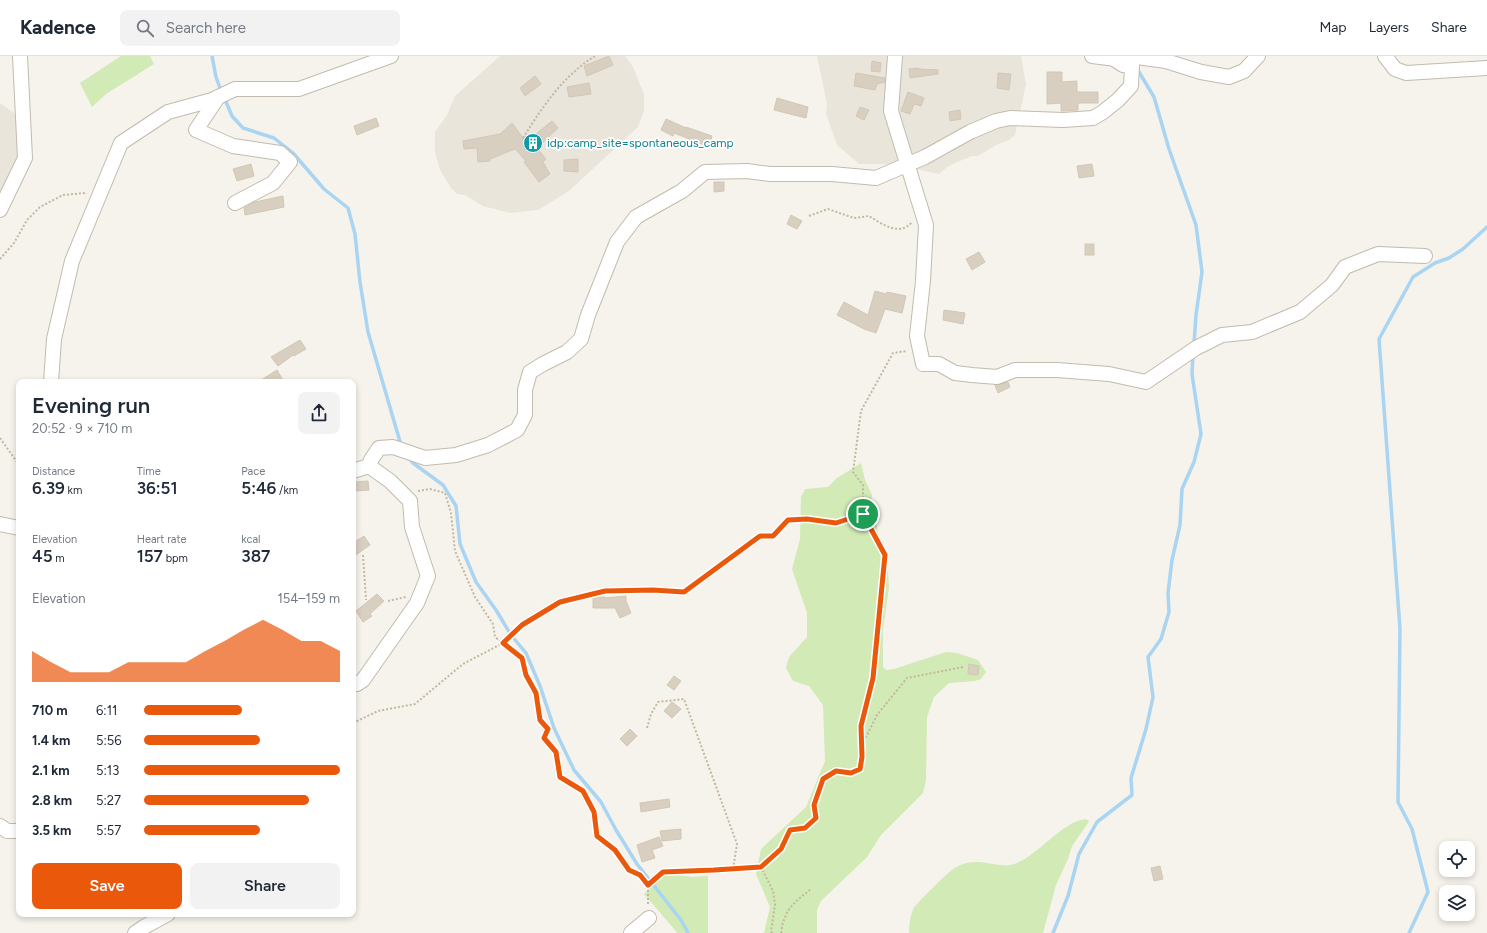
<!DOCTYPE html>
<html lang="en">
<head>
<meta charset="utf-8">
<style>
	body { margin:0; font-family:Figtree,sans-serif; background:#f2f2f3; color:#1f2937; height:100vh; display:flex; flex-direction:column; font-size:15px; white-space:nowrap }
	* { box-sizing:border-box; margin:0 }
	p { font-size:13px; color:#747a83 }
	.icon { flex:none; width:22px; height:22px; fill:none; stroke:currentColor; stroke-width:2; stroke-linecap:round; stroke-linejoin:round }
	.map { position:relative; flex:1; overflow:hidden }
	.side { position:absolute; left:16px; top:323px; width:340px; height:538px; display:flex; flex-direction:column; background:#fff; border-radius:8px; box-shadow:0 2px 6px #0003 }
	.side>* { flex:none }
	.tools { position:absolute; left:1439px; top:785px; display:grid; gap:8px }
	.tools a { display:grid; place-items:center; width:36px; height:36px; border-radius:8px; background:#fff; box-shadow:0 2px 6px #0003; font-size:20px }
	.pin { position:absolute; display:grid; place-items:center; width:34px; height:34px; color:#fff; margin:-17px; border:2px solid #fff; border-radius:50%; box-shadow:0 1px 4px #0007 }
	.round { display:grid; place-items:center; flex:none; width:42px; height:42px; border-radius:8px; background:#f2f2f3 }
	.summary { display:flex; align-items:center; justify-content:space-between; height:68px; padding:0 16px }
	h1 { font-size:22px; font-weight:600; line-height:30px }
	.figures { display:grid; grid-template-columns:repeat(3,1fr); gap:6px; height:68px; padding:4px 16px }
	.figures div { display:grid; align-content:center }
	.figures b { font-size:17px; font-weight:600 }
	.figures small { font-size:11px; font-weight:400 }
	.figures p { font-size:11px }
	.chart { height:112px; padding:8px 16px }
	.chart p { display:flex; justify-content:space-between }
	.chart svg { width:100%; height:72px; margin-top:4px; fill:#ea580c; opacity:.7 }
	.cta { display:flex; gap:8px; margin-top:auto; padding:8px 16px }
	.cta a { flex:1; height:46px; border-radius:8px; background:#ea580c; color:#fff; font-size:16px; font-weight:600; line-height:46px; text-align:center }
	.cta a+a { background:#f2f2f3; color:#1f2937 }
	ul { padding:0 16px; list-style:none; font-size:13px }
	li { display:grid; grid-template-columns:64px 48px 1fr; align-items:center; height:30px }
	li i { height:10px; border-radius:5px; background:#ea580c }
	header { display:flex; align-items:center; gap:24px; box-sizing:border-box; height:56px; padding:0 20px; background:#fff; border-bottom:1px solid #e0e1e3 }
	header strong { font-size:19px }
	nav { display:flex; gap:22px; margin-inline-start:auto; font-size:14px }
	.search { width:280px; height:36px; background:#f2f2f3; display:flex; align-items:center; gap:10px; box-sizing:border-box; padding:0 14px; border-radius:8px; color:#747a83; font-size:15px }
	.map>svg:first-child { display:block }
	.residential { fill:#eae5da }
	.green { fill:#d2eab5 }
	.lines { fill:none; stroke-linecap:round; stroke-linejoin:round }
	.stream { stroke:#a9d4f2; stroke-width:3.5 }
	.building { fill:#d8cfc1; stroke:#d3c7b4 }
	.minor-casing { stroke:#c2bbae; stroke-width:16 }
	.path { stroke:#c4b79f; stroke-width:2; stroke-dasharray:2 2; stroke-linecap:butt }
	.minor { stroke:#fff; stroke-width:14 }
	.route-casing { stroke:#fff; stroke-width:8 }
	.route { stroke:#ea580c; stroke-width:5 }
	.labels { text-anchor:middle; stroke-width:3.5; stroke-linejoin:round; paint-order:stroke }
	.culture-label { font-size:12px; fill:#0d838f; stroke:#fff; text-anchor:start }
</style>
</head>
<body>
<header>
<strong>Kadence</strong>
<div class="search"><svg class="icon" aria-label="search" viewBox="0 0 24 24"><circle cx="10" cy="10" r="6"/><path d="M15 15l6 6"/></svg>Search here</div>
<nav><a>Map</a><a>Layers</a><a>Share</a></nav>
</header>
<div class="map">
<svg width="1487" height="877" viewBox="0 0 1487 877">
	<rect width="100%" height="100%" fill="#f6f3ec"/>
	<g class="residential">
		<polygon points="500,0 625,0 632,9 644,38 644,55 638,71 569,135 538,154 510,157 483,150 465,139 457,138 451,132 440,114 435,96 435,76 447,59 455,40"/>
		<polygon points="817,0 1021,0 1026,28 1015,79 1009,84 996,89 978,100 972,100 955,107 947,111 939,118 891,108 859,108 837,89 826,58 827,48"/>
		<polygon points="0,47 23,63 25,102 0,153"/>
	</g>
	<g class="green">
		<polygon points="121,0 150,0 154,8 106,38 92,51 80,27"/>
		<polygon points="861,407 865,424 872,439 871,458 876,468 888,515 889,532 883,573 883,611 886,614 894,613 946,596 957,597 978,604 986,616 981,623 975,625 949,627 934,641 927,661 926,724 923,737 881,779 867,801 821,845 817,854 817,877 764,877 770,851 756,818 761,793 806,751 825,705 823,649 809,630 793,625 786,612 789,601 807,581 807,557 792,513 800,483 801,441 805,433 828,431 837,422"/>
		<path d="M1086,763L1089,765L1088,767L1072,790L1068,803L1056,829L1043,877H909C909,869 910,861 913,853C916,848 946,818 952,814C958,809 967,806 975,806C989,805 1003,813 1017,807C1039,798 1063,765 1086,763Z"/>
		<polygon points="666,817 692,821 708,820 708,877 677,877 675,874 644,838"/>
	</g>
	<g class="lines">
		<g class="stream">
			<polyline points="212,0 216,21 221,35"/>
			<polyline points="1136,11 1154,41 1169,93 1196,169 1202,216 1196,259 1194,288"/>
			<polyline points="224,41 232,60 243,72 274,82 293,97 324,133 348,152 355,178 360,226 368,276 401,389"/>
			<polyline points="408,401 413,407 443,429 456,450 460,488 476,526 496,554 511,579 526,597 540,630 554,672 574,714 601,746 616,774 637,808 681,864 688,877"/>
			<polyline points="1053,877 1068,840 1079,798 1097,766 1132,739 1131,722 1146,673 1153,641 1148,601 1161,583 1169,556 1168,537 1172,504 1180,469 1182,433 1194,406 1201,378 1192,318 1193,298"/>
			<polyline points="1409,877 1428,836 1412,773 1398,746 1400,573 1379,283 1413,221 1435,207 1449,202 1463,193 1487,171"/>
		</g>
	</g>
	<g class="building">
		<polygon points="609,0 613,9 587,20 584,10"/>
		<polygon points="872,5 881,7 880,16 871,15"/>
		<polygon points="918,12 919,13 938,14 938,18 910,22 909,13"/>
		<polygon points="1047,16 1062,16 1062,26 1077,25 1077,36 1098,36 1098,47 1078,47 1078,54 1063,55 1061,55 1061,47 1047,48"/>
		<polygon points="856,17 885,22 885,26 877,28 875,34 854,30"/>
		<polygon points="998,17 1011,18 1009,34 997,32"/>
		<polygon points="535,20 541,28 525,40 520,32"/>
		<polygon points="589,27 591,38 569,41 567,31"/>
		<polygon points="908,36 924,42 921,50 914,48 910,58 901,55"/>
		<polygon points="777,42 808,51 806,62 774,54"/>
		<polygon points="860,51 869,54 864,64 856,60"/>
		<polygon points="960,54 961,63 950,65 949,56"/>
		<polygon points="376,62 379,70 357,79 354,70"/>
		<polygon points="666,63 686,72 686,71 712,80 709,91 674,77 673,80 661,74"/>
		<polygon points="552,65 558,72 537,92 546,103 543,106 550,118 539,126 524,106 526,105 515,93 490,103 490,105 478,106 477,92 464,93 463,85 500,78 512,67 526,86"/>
		<polygon points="578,103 578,116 564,115 564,104"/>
		<polygon points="251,108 254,120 237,125 233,113"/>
		<polygon points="1092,108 1094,120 1079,122 1077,110"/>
		<polygon points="714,126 724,126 724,135 714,136"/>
		<polygon points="283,140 284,151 245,159 244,152 255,146"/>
		<polygon points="791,159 802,165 797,173 787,168"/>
		<rect x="1085" y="188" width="9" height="11"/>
		<polygon points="979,196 985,206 972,214 966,203"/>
		<polygon points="875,235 886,238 887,236 906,240 902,257 885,253 876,277 864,273 837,259 844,246 868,259"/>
		<polygon points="944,254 965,257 963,268 943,264"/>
		<polygon points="300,284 306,293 294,300 293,299 278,310 271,301"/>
		<polygon points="277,314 284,326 258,326"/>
		<polygon points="1008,326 1010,331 998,337 995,329"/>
		<polygon points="368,425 369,434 355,435 354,426"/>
		<polygon points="364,480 370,489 353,501 353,487"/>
		<polygon points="377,538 384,545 370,558 372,560 363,566 356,555"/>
		<polygon points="626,540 626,545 631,557 620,562 615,552 593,552 593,541 605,541 605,542"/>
		<polygon points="969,608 979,610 978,619 968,618"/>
		<polygon points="674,620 681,625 674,634 667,629"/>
		<polygon points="672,646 681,653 672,662 664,655"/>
		<polygon points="630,673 637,680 627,690 620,683"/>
		<polygon points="669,743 670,751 641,756 640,747"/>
		<polygon points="681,773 681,783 662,785 660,775"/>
		<polygon points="659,781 663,790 652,794 655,802 642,806 637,789"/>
		<polygon points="1160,810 1163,823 1154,825 1151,812"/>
	</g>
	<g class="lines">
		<g class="minor-casing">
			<g id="minor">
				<polyline points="895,0 891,55 926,169 923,225 917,280 923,308 939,308 955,317 972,319 997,321 1015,314 1057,314 1109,318 1146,326 1196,292 1222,279 1252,276 1300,256 1332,229 1345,211 1378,198 1425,200"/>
				<polyline points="1092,0 1125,4 1137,1 1166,5 1201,16 1229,21 1244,15 1258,0"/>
				<polyline points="1385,0 1395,13 1406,17 1487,12"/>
				<polyline points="218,41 196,74 233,90 280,97 290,106 273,127 235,147"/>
				<polyline points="0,154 25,102 20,0"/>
				<polyline points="51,326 54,283 72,205 121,87 168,56 212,44 235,33 299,33 391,0"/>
				<polyline points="369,410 371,404 379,392 393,391 425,402 456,399 488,389 517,374 525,359 525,334 530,316 543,308 567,296 581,283 588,259 617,186 636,161 682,135 705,116 747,115 770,118 832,118 876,122 925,101 970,76 996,65 1010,62 1063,64 1093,62 1103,56 1118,44 1131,30 1132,10 1123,9 1114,3"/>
				<polyline points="353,415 369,410 390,425 410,445 412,471 428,520 417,547 363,624 357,628 353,628"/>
				<polyline points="0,468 19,472"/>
				<polyline points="0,770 7,775 19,775"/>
				<polyline points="135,877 144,871 168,858"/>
				<polyline points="631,877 649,862"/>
			</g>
		</g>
		<g class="path">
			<path d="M523,82C543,50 563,20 595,0"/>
			<path d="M809,160L828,153L854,162L869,160C882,168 900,181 912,166"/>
			<polyline points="0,203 14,187 27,164 40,151 63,139 85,137 87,138"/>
			<polyline points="0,382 19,409"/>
			<polyline points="418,435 430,433 445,437 451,457 455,495 475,541 493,568 495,581 522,602 525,619 536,637 540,664 548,673 544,682 556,697 560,721 583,735 594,756 597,780 615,793 629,814 640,819 648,829 648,850"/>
			<polyline points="363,499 366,544"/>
			<polyline points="388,545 406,541"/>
			<polyline points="353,667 378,655 415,648 463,608 503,587 522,569 560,546 605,535 653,535 684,536 760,480 773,480 788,464 807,463 836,467 863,458"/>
			<polyline points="647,672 651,658 658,646 684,643 737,788 733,813 761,811"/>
			<polyline points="862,689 877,659 907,622 963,611"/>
			<polyline points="648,829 663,816 733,813"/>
			<polyline points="772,877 771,875 775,849 773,835 761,811 781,793 790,774 805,772 816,763 814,749 823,723 836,715 851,717 861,713 862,701 861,670 873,622 885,499 863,458 863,429 853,416 861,355 893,297 907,295"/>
			<path d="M781,877C782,873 782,868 784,864C788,850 800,842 811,833"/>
		</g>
		<use href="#minor" class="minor"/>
	</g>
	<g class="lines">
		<g class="route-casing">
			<polygon id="route" points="863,458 885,499 873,622 861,670 862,701 860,713 851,717 836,715 823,723 814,749 816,762 805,772 790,774 781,793 761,811 714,814 663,816 648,829 640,819 629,814 615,794 597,780 594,756 583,735 560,721 556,696 544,682 548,673 540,664 536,637 526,619 522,602 503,587 522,569 560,546 605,535 653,534 684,536 760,480 773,480 788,464 807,463 836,467"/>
		</g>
		<use href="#route" class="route"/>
	</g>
	<defs>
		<g id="building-disc" transform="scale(1)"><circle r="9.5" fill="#0f9aa8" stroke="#fff"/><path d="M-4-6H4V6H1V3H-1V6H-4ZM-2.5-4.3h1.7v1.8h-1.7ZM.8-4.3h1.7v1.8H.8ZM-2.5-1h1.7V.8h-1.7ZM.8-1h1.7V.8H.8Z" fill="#fff"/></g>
	</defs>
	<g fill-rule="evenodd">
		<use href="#building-disc" x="533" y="87"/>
	</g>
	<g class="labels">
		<g class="culture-label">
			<text x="547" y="91">idp:camp_site=spontaneous_camp</text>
		</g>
	</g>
</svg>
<div class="tools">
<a><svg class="icon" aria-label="locate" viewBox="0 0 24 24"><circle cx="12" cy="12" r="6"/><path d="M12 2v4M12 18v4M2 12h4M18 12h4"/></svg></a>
<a><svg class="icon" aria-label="layers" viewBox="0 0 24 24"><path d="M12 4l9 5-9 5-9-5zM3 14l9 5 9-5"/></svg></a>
</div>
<div class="pin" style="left:863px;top:458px;background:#1e9e55"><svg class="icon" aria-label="arrive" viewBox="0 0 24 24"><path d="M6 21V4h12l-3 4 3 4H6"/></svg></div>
<section class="side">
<div class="summary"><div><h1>Evening run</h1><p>20:52 · 9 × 710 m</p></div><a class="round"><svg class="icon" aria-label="share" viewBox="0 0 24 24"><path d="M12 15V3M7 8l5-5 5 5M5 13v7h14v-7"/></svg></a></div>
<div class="figures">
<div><p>Distance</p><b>6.39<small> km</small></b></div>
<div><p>Time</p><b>36:51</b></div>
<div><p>Pace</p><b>5:46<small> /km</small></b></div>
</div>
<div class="figures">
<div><p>Elevation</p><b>45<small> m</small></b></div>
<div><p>Heart rate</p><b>157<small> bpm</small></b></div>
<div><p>kcal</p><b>387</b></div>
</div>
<div class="chart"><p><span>Elevation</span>154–159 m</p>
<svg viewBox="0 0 160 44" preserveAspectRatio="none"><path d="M0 44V25L10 32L20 38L30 38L40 38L50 32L60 32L70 32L80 32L90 25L100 19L110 12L120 6L130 12L140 19L150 19L160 25V44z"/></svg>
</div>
<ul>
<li><b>710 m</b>6:11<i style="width:50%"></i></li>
<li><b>1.4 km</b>5:56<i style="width:59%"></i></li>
<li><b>2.1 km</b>5:13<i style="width:100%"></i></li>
<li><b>2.8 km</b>5:27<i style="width:84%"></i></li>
<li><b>3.5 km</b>5:57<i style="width:59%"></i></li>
</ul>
<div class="cta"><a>Save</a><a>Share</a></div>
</section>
</div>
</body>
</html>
